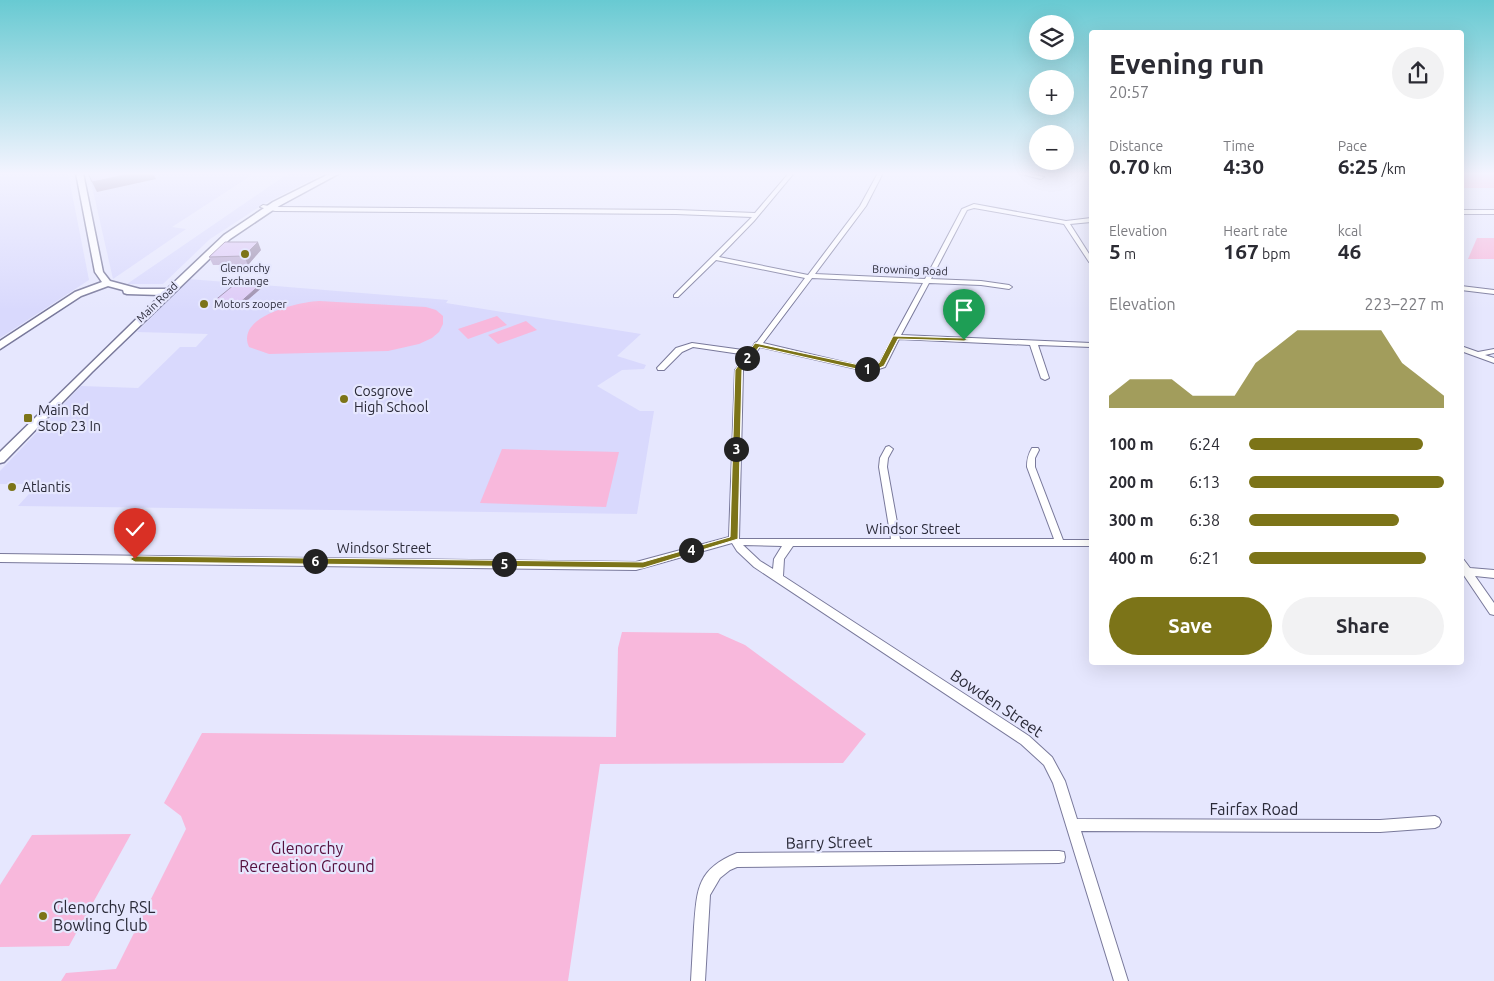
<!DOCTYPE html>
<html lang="en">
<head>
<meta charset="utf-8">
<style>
	body { margin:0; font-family:Ubuntu,sans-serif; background:#f2f2f3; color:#2b2b33; height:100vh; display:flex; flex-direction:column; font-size:19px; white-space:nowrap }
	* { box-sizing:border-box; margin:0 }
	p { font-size:16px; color:#7c7c81 }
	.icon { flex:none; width:28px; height:28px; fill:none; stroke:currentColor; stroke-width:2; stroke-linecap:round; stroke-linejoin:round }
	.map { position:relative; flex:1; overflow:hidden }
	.drawer { position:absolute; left:1089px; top:30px; width:375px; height:635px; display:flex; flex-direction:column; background:#fff; border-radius:5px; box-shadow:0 5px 20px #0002 }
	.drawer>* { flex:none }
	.buttons { position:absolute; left:1029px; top:15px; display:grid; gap:10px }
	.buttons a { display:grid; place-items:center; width:45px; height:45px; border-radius:50%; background:#fff; box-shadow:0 5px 20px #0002; font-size:25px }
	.pin { position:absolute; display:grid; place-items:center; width:42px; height:42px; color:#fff; margin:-51px -21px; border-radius:50% 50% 50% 0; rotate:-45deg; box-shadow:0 0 5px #0007 }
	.pin .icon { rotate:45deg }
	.km { position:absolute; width:25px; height:25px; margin:-12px; border-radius:50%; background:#222; color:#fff; font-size:14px; line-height:25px; text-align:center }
	.round { display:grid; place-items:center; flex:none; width:52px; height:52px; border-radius:26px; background:#f2f2f3 }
	.head { display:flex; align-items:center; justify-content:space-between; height:85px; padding:0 20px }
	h1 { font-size:28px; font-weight:700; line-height:38px }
	.figures { display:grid; grid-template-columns:repeat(3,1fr); gap:8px; height:85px; padding:5px 20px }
	.figures div { display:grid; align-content:center }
	.figures b { font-size:21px; font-weight:700 }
	.figures small { font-size:14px; font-weight:400 }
	.figures p { font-size:14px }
	.chart { height:140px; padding:10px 20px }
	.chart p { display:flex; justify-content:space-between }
	.chart svg { width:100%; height:90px; margin-top:5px; fill:#7c7418; opacity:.7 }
	.action { display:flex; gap:10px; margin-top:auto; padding:10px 20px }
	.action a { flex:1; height:58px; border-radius:30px; background:#7c7418; color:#fff; font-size:20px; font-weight:700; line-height:58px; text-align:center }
	.action a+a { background:#f2f2f3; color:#2b2b33 }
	ul { padding:0 20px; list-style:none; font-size:16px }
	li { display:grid; grid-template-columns:80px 60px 1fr; align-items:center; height:38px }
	li i { height:12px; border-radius:6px; background:#7c7418 }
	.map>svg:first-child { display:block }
	.built { fill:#d9d9fd }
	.green { fill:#f8b8dc }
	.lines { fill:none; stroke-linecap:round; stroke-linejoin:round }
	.street-casing { stroke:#79799b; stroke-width:2 }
	.secondary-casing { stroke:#79799b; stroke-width:3 }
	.street { fill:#fff; fill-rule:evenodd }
	.secondary { fill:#fff; fill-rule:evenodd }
	.wall { fill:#beaed4 }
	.shaded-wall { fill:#9b8dac }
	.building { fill:#ddcaf6; stroke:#9b8dac }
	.route { fill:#7c7418; stroke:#fff }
	.poi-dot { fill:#7c7418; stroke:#e6e7fe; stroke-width:2 }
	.labels { text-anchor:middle; stroke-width:4.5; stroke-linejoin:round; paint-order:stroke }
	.far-poi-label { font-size:11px; fill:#2a2a38; stroke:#e6e7fe }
	.far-street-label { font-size:11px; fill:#2a2a38; stroke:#e6e7fe }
	.poi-label { font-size:14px; fill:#2a2a38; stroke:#e6e7fe; text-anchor:start }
	.street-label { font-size:14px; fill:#2a2a38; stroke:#e6e7fe }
	.near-street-label { font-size:16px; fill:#2a2a38; stroke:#e6e7fe }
	.near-park-label { font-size:16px; fill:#55103e; stroke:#e6e7fe }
	.near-poi-label { font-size:16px; fill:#2a2a38; stroke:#e6e7fe; text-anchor:start }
</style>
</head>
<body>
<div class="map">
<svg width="1494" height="981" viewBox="0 0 1494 981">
	<rect width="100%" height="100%" fill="#e6e7fe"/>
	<g class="built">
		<polygon points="0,173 68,173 89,280 0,338"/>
		<polygon points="89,173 255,173 172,227 186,229 113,279"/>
		<polygon points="289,173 324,173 262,205 210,239 163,284 127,284"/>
		<polygon points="189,279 448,300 446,303 641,334 617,356 646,365 644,369 622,370 597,386 640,411 654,411 637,514 18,506 38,484 0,484 0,471 81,386 138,388 180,347 196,347 208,334 137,332"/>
	</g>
	<g class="green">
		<polygon points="1461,173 1492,173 1494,174 1494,188 1461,188"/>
		<polygon points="1477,238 1494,238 1494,259 1468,259"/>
		<path d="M319,301L426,307L436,310L443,316V324L439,332L432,338L419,344L388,351L269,354L249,347C235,316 299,302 319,301Z"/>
		<polygon points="497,316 507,325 468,339 458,329"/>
		<polygon points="526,321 537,330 498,344 488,335"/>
		<polygon points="502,449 619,452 606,507 480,503"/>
		<polygon points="622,632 718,633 745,645 866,734 843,763 600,764 568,981 61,981 66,973 116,969 186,829 181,816 164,803 202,733 616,737 618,648"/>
		<polygon points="131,834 69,946 0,947 0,885 32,835"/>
	</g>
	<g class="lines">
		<g class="street-casing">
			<g id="street">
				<path d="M789,173H794L754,221L719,257L808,275L860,206L878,173H883L866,206L815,274L925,279L962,209L974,204L1066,221L1091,218V222L1070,224L1091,257V263L1089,262L1064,224L974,208L967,210L931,279L981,281L1009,285L1012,287L1009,289L981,285L929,283L901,335L1091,343V347L1038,345L1049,378L1045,380L1041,378L1030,345L899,339L885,367L870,372L760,347L743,370L739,539H891L879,467L880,458L886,447L889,446L893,449L888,458L887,467L900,539H1054L1027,467C1027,459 1028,455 1032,448H1038L1039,450L1035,458V467L1063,540H1091V546H793L784,559L783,576L1029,736L1052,757L1065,781L1077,819L1380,820L1435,816L1439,818L1441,822L1439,826L1435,828L1380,832L1081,831L1128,981H1114L1053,783L1044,765L1021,744L754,567L737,551L732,543L636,570L0,562V554L636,562L729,537L735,370L747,355L693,347L682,352L664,370H658L657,368L676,348L692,343L750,351L755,343L757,342L805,278L716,260L678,297H674V295L752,217L676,214L275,211L260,207L263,205L275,207L676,210L755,213ZM812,278L923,283L879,364L869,368L763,343ZM743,545L782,546L774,559L773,569L760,561Z"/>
				<polygon points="1017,173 1026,173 1044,177 1041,179"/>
				<rect x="1461" y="210" width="33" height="4"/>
				<polygon points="1461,286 1494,290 1494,294 1461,290"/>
				<polygon points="1461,346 1478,352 1494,349 1494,353 1485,355 1494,358 1494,363 1461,351"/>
				<polygon points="1461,559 1464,560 1470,568 1494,570 1494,578 1475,576 1494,603 1494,615 1490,614 1461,571"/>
				<path d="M1059,851L1064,852L1065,857L1064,862L1059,863L737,867L730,870L720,878L710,895L705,981H691C692,963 693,945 694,927C697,889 697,869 737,853Z"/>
			</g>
		</g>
		<g class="secondary-casing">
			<polygon id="secondary" points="76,173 83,173 103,272 110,281 140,289 167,289 224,235 273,202 331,173 340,173 279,206 230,239 92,372 4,462 0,463 0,452 161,295 127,294 124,293 123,290 108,286 81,296 0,349 0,341 75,292 102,282 95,272"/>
		</g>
		<use href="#street" class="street"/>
		<use href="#secondary" class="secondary"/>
	</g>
	<g class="wall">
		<polygon points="261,250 248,265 213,265 209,257"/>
		<polygon points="263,282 265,285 236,310 216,308 213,302"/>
	</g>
	<g class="shaded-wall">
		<polygon points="135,173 153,173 156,179 97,192 92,182"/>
		<polygon points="258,242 261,250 248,265 244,256"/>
		<polygon points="263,282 265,285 236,310 235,307"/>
	</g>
	<g class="building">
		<polygon points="88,173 135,173 92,182"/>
		<polygon points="225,242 258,242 244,256 209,257"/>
		<polygon points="240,280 263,282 235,307 215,305 217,303 213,302"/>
	</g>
	<linearGradient id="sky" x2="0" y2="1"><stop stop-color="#68cad2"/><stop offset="0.56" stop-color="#f4f4ff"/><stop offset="1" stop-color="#f4f4ff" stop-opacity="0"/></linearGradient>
	<rect width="1494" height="310" fill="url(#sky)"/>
	<polygon class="route" points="893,336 964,338 968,340 964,341 898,339 884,366 870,372 759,347 742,370 738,539 643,568 135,562 130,559 135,556 643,562 730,537 735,370 755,343 869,367 879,363"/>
	<g class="poi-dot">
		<circle cx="245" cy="254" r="5"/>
		<circle cx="204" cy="304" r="5"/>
		<circle cx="344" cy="399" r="5"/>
		<rect x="23" y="413" width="10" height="10" rx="2.5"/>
		<circle cx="12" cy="487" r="5"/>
		<circle cx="43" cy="916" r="5"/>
	</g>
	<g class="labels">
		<g class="far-poi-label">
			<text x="245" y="272">Glenorchy<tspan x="245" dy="13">Exchange</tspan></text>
			<text x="214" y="308" text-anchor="start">Motors zooper</text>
		</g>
		<g class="far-street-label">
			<text transform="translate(910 270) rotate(2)" y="4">Browning Road</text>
			<text transform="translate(157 302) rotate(-44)" y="4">Main Road</text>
		</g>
		<g class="poi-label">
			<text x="354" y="396">Cosgrove<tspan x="354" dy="16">High School</tspan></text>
			<text x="38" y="415">Main Rd<tspan x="38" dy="16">Stop 23 In</tspan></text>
			<text x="22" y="492">Atlantis</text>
		</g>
		<g class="street-label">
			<text x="913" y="534">Windsor Street</text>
			<text x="384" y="553">Windsor Street</text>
		</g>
		<g class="near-street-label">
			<text transform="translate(997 703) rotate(34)" y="6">Bowden Street</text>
			<text x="1254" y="815">Fairfax Road</text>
			<text transform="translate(829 842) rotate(-1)" y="6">Barry Street</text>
		</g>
		<g class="near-park-label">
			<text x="307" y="854">Glenorchy<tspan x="307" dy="18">Recreation Ground</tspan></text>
		</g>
		<g class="near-poi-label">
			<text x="53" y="913">Glenorchy RSL<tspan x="53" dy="18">Bowling Club</tspan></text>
		</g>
	</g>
</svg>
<div class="buttons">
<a><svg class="icon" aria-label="layers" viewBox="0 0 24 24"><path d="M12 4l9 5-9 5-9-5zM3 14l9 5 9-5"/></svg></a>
<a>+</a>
<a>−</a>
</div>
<div class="pin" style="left:964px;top:340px;background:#1e9e55"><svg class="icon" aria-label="arrive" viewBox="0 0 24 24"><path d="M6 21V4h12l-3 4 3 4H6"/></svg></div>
<div class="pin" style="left:135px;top:559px;background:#d93025"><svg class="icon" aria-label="check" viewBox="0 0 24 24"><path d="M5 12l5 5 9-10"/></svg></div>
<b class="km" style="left:867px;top:369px">1</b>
<b class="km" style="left:747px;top:358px">2</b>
<b class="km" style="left:736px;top:449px">3</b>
<b class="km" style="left:691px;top:550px">4</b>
<b class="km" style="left:504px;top:564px">5</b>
<b class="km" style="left:315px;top:561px">6</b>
<section class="drawer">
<div class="head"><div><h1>Evening run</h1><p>20:57</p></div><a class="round"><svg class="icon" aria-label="share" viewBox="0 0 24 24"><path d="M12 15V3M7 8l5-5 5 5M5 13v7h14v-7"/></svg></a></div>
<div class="figures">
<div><p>Distance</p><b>0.70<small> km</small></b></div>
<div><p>Time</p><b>4:30</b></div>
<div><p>Pace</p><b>6:25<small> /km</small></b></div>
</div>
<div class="figures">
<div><p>Elevation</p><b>5<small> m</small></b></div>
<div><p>Heart rate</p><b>167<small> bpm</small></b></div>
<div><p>kcal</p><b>46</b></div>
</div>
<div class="chart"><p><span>Elevation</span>223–227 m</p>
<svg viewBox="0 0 160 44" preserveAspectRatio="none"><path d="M0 44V38L10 30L20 30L30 30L40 38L50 38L60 38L70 22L80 14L90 6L100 6L110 6L120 6L130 6L140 22L150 30L160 38V44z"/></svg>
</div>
<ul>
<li><b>100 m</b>6:24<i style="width:89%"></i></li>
<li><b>200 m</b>6:13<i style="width:100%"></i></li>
<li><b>300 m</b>6:38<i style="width:77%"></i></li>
<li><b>400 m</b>6:21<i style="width:91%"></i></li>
</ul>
<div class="action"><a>Save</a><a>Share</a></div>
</section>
</div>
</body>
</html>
